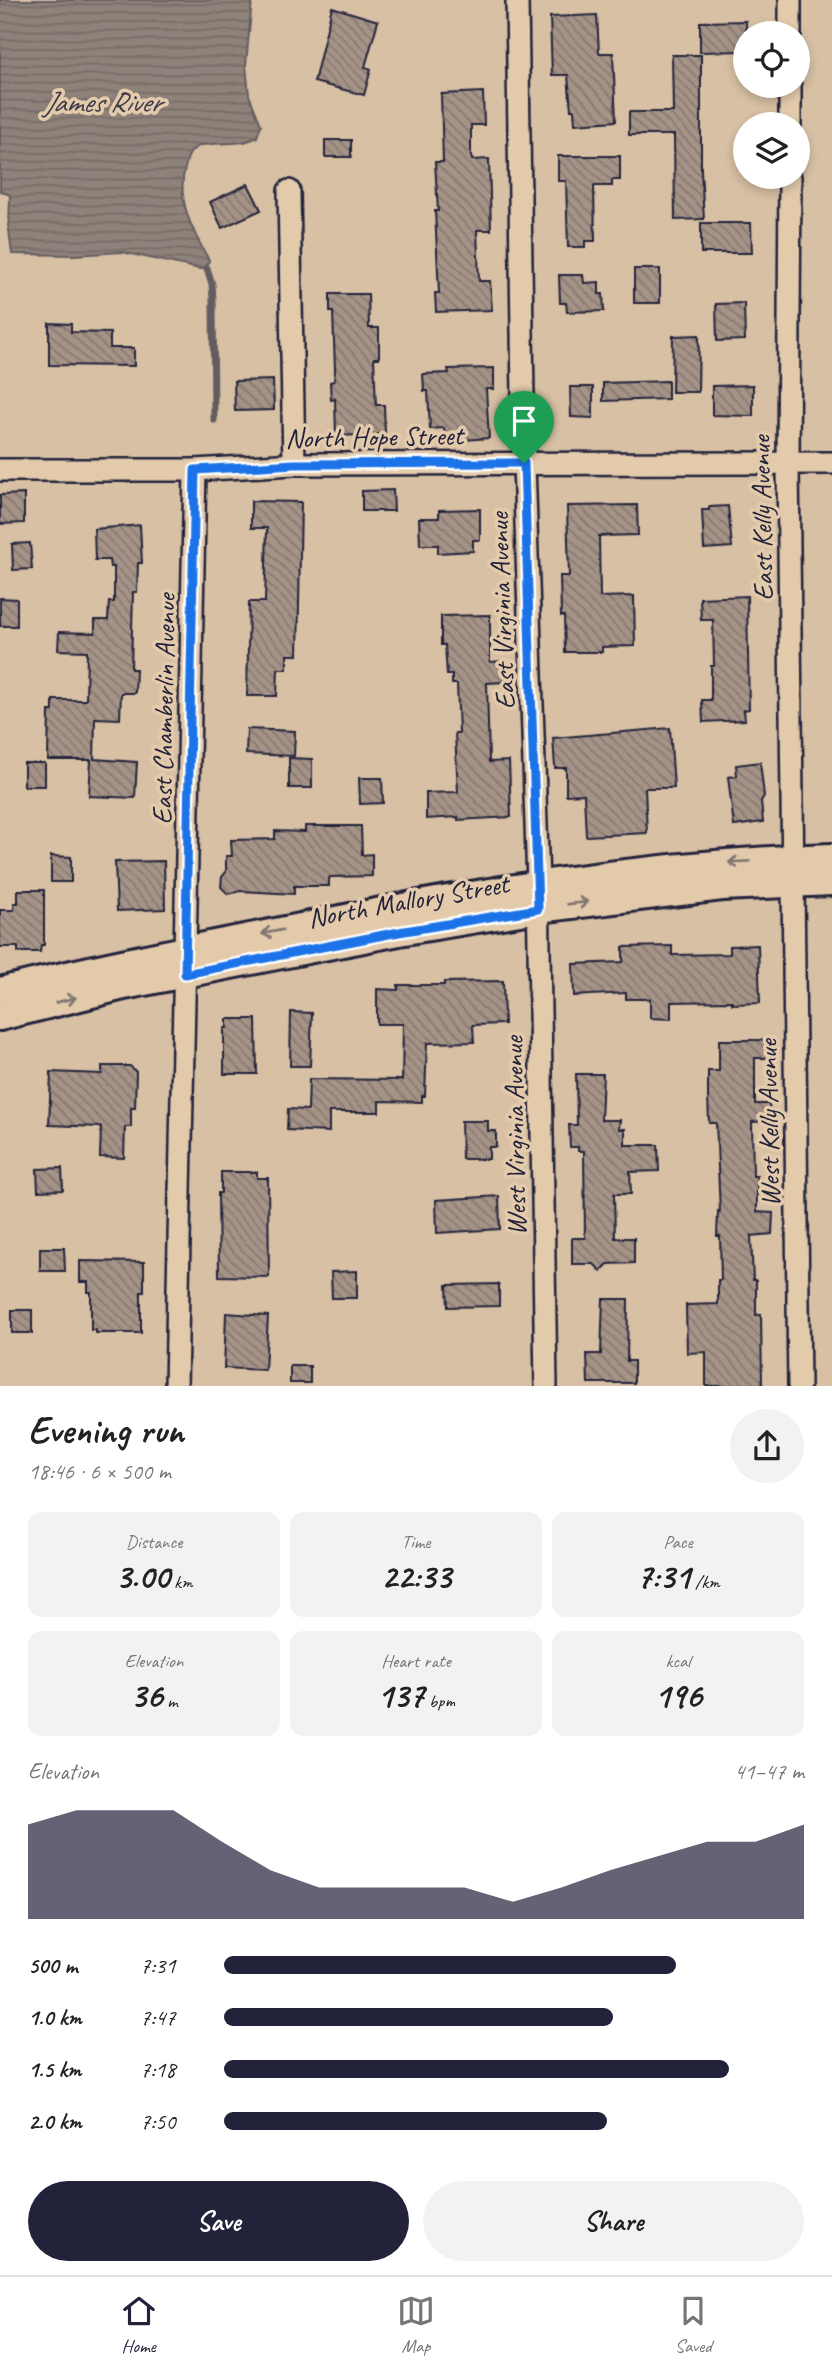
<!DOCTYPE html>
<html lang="en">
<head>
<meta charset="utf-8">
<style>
	body { margin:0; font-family:Caveat,sans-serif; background:#f2f2f2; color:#222; height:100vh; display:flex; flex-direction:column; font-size:26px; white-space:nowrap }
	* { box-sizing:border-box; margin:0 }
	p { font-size:23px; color:#767676 }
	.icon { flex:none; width:38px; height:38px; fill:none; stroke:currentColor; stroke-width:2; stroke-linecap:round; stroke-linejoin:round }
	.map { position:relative; height:1386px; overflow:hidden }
	.panel { display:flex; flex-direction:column; background:#fff; flex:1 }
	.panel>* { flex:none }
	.controls { position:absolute; left:733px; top:21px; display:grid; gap:14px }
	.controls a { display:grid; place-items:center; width:77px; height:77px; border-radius:50%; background:#fff; box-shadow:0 4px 10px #0003; font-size:35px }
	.pin { position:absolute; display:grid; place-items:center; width:60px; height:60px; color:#fff; margin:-72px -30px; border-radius:50% 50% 50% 0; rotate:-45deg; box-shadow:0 0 7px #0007 }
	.pin .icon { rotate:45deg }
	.round { display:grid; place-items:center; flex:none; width:74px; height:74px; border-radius:37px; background:#f2f2f2 }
	.headline { display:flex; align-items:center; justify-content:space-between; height:119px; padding:0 28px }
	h1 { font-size:38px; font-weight:700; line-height:52px }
	.stats { display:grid; grid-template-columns:repeat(3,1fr); gap:10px; height:119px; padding:7px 28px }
	.stats div { display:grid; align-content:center; border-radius:14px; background:#f2f2f2; text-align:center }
	.stats b { font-size:35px; font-weight:700 }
	.stats small { font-size:19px; font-weight:400 }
	.stats p { font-size:19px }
	.chart { height:196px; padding:14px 28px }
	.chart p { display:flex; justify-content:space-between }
	.chart svg { width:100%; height:126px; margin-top:7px; fill:#22223b; opacity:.7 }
	.cta { display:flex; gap:14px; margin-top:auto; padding:14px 28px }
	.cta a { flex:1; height:80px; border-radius:42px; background:#22223b; color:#fff; font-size:28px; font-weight:700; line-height:80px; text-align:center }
	.cta a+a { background:#f2f2f2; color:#222 }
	ul { padding:0 28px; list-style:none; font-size:23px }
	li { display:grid; grid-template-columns:112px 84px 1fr; align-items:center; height:52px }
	li i { height:18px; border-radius:9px; background:#22223b }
	.tabs { display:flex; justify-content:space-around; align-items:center; height:98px; border-top:2px solid #e0e0e0; background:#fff; font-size:19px; color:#767676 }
	.tabs a { display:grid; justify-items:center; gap:4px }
	.tabs .current { color:#22223b }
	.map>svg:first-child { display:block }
	.water { fill:url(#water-rules); stroke:#635c61; stroke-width:2 }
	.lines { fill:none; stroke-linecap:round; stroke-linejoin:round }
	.stream { stroke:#635c61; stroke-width:7 }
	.building { fill:url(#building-back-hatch); stroke:#22223b; stroke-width:2 }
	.minor-casing { stroke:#22223b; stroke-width:26 }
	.major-casing { stroke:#22223b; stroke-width:32 }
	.minor { stroke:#e2caab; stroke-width:21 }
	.major { stroke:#e2caab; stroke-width:26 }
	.oneway { stroke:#827673 }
	.route-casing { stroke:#fff; stroke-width:14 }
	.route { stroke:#1a73e8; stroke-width:9 }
	.labels { text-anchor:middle; stroke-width:7; stroke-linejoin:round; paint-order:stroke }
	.street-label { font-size:28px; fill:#22223b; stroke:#e2caab }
	.water-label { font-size:30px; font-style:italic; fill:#3d3a4b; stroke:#e2caab }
</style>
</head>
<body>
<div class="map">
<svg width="832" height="1386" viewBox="0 0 832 1386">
	<defs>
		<pattern id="water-rules" width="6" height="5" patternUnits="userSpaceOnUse" patternTransform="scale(1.75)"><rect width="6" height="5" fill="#8f827a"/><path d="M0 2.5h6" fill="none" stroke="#746a65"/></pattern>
		<pattern id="building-back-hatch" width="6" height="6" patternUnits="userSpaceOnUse" patternTransform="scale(1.75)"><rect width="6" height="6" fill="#a59387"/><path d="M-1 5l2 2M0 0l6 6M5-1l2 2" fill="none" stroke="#867870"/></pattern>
	</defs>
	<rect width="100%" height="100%" fill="#d7c0a4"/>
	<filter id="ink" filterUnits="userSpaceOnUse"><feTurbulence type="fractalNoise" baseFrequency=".0143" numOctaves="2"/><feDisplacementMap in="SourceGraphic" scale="14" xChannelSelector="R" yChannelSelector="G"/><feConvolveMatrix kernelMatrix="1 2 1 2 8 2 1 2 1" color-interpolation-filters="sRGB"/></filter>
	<g filter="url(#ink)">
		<path class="water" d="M0,0H252L246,65L249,95L261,125L257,137C237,148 217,140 199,146C189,150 187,159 185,168C176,200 193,232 209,260L207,268L200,269L122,252L74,255L12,254L9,230L10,195L0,191Z"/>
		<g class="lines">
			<polyline class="stream" points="207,268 212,284 213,300 214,420"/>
		</g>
		<g class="building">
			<polygon points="332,7 378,21 365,67 371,69 364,95 314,82"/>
			<polygon points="597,15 599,53 613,53 616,121 575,124 574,110 571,110 568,75 552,75 550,17"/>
			<polygon points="746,21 746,51 700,52 700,22"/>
			<polygon points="672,55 701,55 701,171 704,219 675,220 674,135 629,135 629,112 673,112"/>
			<polygon points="483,92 484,125 471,125 471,156 472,160 489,159 491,230 477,230 479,281 490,281 492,310 436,312 435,293 439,293 435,211 438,211 435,162 443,162 441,94"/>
			<rect x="325" y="140" width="26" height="17"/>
			<polygon points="558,156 620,156 620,180 612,180 612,186 594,186 595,241 585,241 585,247 568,247 566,181 558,181"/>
			<polygon points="248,184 261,210 222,228 210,202"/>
			<polygon points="701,223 751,223 752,253 701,253"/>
			<rect x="634" y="269" width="26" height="34"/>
			<polygon points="559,275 583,275 584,283 599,282 599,294 603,294 604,311 567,312 566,303 560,303"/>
			<polygon points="330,294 368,294 369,328 379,328 379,358 374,358 376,405 384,405 385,434 336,436 335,399 331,400 330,382 334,381 335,370 333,312 330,312"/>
			<polygon points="744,303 745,340 717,341 716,304"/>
			<polygon points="49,323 71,324 71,332 110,333 110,348 134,348 134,366 49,365"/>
			<polygon points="699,335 698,392 672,392 673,336"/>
			<polygon points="494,368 494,389 486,389 489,438 452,441 452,436 445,436 444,428 430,429 428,391 424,391 423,374 449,373 448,369"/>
			<polygon points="273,380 274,410 235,411 234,381"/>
			<polygon points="668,381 668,399 603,401 603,383"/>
			<polygon points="753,385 753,416 712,415 712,386"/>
			<polygon points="570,387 593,387 593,418 571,417"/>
			<polygon points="393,490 394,511 362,511 362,491"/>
			<polygon points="24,494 24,523 0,524 0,495"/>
			<polygon points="251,501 301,502 298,655 287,655 287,669 278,669 277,696 247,696 249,602 265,602 267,528 251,528"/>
			<polygon points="637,505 638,535 599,536 600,597 634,596 635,646 602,647 602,652 565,652 564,616 561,616 560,576 569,576 567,506"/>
			<polygon points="728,506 732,547 704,549 702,510 709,510 709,507"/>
			<polygon points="480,509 480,540 473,540 473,551 438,553 438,545 420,545 419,518 439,518 439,510"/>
			<polygon points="140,525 142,563 138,563 137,592 133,592 131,669 136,669 135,693 121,693 120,719 95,718 94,759 137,762 135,798 89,796 91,760 48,760 49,711 53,711 53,700 86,700 87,651 58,650 59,632 95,633 95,620 108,620 109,602 114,602 114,567 110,567 109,560 95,560 94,529"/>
			<polygon points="30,543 32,569 13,570 12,544"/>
			<polygon points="747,596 749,709 744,710 745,720 703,722 702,700 711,700 711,666 714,666 713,620 701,620 700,598"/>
			<polygon points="0,598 17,599 17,626 0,626"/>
			<polygon points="490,615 490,662 504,661 505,682 487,683 489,762 509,761 511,817 458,820 458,817 426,819 426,793 458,792 455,733 459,733 457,684 452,684 452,675 447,675 445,645 441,645 441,616"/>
			<polygon points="670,728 674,788 645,788 647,833 586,836 584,794 566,795 566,768 555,768 553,738"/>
			<polygon points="247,729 295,731 294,756 246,754"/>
			<polygon points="289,758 312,759 312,788 289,788"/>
			<polygon points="760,762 764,796 761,801 763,822 734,826 728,777 737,776 736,765"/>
			<rect x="24" y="763" width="21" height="23"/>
			<polygon points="359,778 382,778 383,803 360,804"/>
			<polygon points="305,826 361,826 362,855 372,854 372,876 331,877 329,878 329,886 294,886 294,894 240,891 228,894 221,887 222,877 226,872 226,856 232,856 231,840 275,839 275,831 305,832"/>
			<polygon points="51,856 71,857 71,882 51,882"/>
			<polygon points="164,861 165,909 117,911 115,862"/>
			<polygon points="18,890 44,890 44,945 41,945 40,952 18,952 18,947 0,947 0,910 14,910 14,903 18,903"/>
			<polygon points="758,945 760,1003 732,1004 732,1001 671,1002 671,1019 650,1018 650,999 626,999 626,993 574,996 573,964 623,962 623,947 672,946 672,955 730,954 730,946"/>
			<polygon points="503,981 504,1024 473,1025 474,1042 427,1043 425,1096 422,1096 422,1102 379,1101 379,1112 329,1112 329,1132 287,1130 288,1109 308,1110 309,1079 402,1080 403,1024 377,1024 377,989 398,990 398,985 444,985 444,982"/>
			<polygon points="291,1012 312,1013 310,1066 290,1066"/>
			<polygon points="227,1019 256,1019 257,1074 224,1074 224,1028 227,1028"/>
			<polygon points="719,1040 770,1040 770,1058 755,1058 755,1104 769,1104 770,1121 752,1122 753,1176 757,1176 757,1212 773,1213 772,1234 751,1236 753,1280 756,1280 756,1315 761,1314 762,1386 706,1386 706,1352 687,1353 686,1305 718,1304 718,1280 721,1280 720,1236 717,1236 718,1211 720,1212 716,1123 709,1123 708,1095 708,1071 719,1071"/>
			<polygon points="102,1066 130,1066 136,1072 135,1108 131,1108 131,1127 125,1127 124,1158 100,1157 101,1127 49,1125 51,1072 102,1074"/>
			<polygon points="576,1074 603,1074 601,1120 620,1120 619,1129 625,1129 625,1145 658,1145 659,1171 630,1172 631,1194 614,1194 615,1238 634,1238 634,1263 608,1264 601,1271 594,1264 572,1264 572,1238 585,1238 584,1151 578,1151 578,1147 570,1147 569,1125 577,1125"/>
			<polygon points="461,1121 488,1121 488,1131 496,1131 496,1147 489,1147 489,1159 462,1159"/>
			<polygon points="62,1168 63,1190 38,1191 37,1169"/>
			<polygon points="221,1172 257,1172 257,1178 268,1178 269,1277 219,1276 218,1193 221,1193"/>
			<polygon points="499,1196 500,1229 437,1233 436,1200"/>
			<polygon points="40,1248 64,1248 65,1271 40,1271"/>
			<polygon points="80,1261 144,1262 144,1292 141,1292 141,1333 96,1333 96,1330 91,1330 91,1292 88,1292 88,1282 80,1282"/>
			<polygon points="357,1271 357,1298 332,1298 331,1272"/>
			<polygon points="499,1284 499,1306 448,1307 447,1285"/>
			<polygon points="603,1299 628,1299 627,1361 634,1361 634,1383 588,1383 587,1354 601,1354"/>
			<rect x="12" y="1310" width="20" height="23"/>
			<polygon points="226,1313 268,1316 265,1370 224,1368"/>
			<rect x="290" y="1366" width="20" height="17"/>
		</g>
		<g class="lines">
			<g class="minor-casing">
				<g id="minor">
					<polyline points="517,0 524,463 538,884 546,1386"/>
					<polyline points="790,33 790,0"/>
					<polyline points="790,124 790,86"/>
					<polyline points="790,177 788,464 799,1386"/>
					<polyline points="289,191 294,464"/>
					<polyline points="0,470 195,470 294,464 832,463"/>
					<polyline points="176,1386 195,470"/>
				</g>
			</g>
			<g class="major-casing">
				<g id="major">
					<path d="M0,991C96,967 194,948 291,929C469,892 650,863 832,857"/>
					<polyline points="0,1017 124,986 399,932 538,909 722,887 832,882"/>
				</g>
			</g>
			<use href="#minor" class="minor"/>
			<use href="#major" class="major"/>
		</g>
		<defs><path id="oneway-shaft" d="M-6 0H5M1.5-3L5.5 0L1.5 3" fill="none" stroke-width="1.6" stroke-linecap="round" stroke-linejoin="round" transform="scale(1.75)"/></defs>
		<g class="oneway">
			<use href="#oneway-shaft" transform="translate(739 862) rotate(177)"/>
			<use href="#oneway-shaft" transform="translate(578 903) rotate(-6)"/>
			<use href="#oneway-shaft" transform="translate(272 932) rotate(169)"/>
			<use href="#oneway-shaft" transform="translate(66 1000) rotate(-14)"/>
		</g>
	</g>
	<g class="lines" filter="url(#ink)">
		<g class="route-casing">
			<polygon id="route" points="524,463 538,909 399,932 185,974 195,470 294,464"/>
		</g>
		<use href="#route" class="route"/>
	</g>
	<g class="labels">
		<g class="street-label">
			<text transform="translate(374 436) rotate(-1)" y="10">North Hope Street</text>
			<text transform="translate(761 518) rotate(-91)" y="10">East Kelly Avenue</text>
			<text transform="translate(501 611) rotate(-92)" y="10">East Virginia Avenue</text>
			<text transform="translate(163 709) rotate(-89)" y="10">East Chamberlin Avenue</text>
			<text transform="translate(408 900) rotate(-10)" y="10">North Mallory Street</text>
			<text transform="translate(768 1123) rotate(-91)" y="10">West Kelly Avenue</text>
			<text transform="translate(514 1136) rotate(-91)" y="10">West Virginia Avenue</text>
		</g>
		<g class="water-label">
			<text x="102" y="112">James River</text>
		</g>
	</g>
</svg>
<div class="controls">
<a><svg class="icon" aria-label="locate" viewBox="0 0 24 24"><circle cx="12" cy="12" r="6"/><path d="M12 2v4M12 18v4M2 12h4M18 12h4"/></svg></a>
<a><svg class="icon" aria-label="layers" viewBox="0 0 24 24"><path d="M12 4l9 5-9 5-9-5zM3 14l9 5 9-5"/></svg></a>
</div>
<div class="pin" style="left:524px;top:463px;background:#1e9e55"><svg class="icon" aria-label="arrive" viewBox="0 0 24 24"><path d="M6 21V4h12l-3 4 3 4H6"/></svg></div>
</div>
<section class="panel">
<div class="headline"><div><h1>Evening run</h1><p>18:46 · 6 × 500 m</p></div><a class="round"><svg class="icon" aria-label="share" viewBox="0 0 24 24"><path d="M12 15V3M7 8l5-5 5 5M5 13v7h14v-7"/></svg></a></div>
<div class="stats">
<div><p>Distance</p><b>3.00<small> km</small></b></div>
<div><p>Time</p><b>22:33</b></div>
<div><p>Pace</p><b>7:31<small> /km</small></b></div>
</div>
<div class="stats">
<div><p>Elevation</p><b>36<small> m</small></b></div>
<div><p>Heart rate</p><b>137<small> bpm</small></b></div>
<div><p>kcal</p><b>196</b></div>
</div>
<div class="chart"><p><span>Elevation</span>41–47 m</p>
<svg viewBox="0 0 160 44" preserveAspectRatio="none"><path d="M0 44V11L10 6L20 6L30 6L40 17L50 27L60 33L70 33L80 33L90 33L100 38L110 33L120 27L130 22L140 17L150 17L160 11V44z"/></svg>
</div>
<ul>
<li><b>500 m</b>7:31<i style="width:78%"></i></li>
<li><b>1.0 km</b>7:47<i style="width:67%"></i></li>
<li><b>1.5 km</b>7:18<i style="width:87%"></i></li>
<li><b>2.0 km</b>7:50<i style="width:66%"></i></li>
</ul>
<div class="cta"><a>Save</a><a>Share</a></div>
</section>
<nav class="tabs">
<a class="current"><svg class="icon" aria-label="home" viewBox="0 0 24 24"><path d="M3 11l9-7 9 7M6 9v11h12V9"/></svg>Home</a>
<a><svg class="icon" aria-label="map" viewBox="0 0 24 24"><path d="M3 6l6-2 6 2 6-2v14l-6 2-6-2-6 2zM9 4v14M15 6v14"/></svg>Map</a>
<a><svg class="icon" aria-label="saved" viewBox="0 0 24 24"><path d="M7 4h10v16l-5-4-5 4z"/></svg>Saved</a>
</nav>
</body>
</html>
